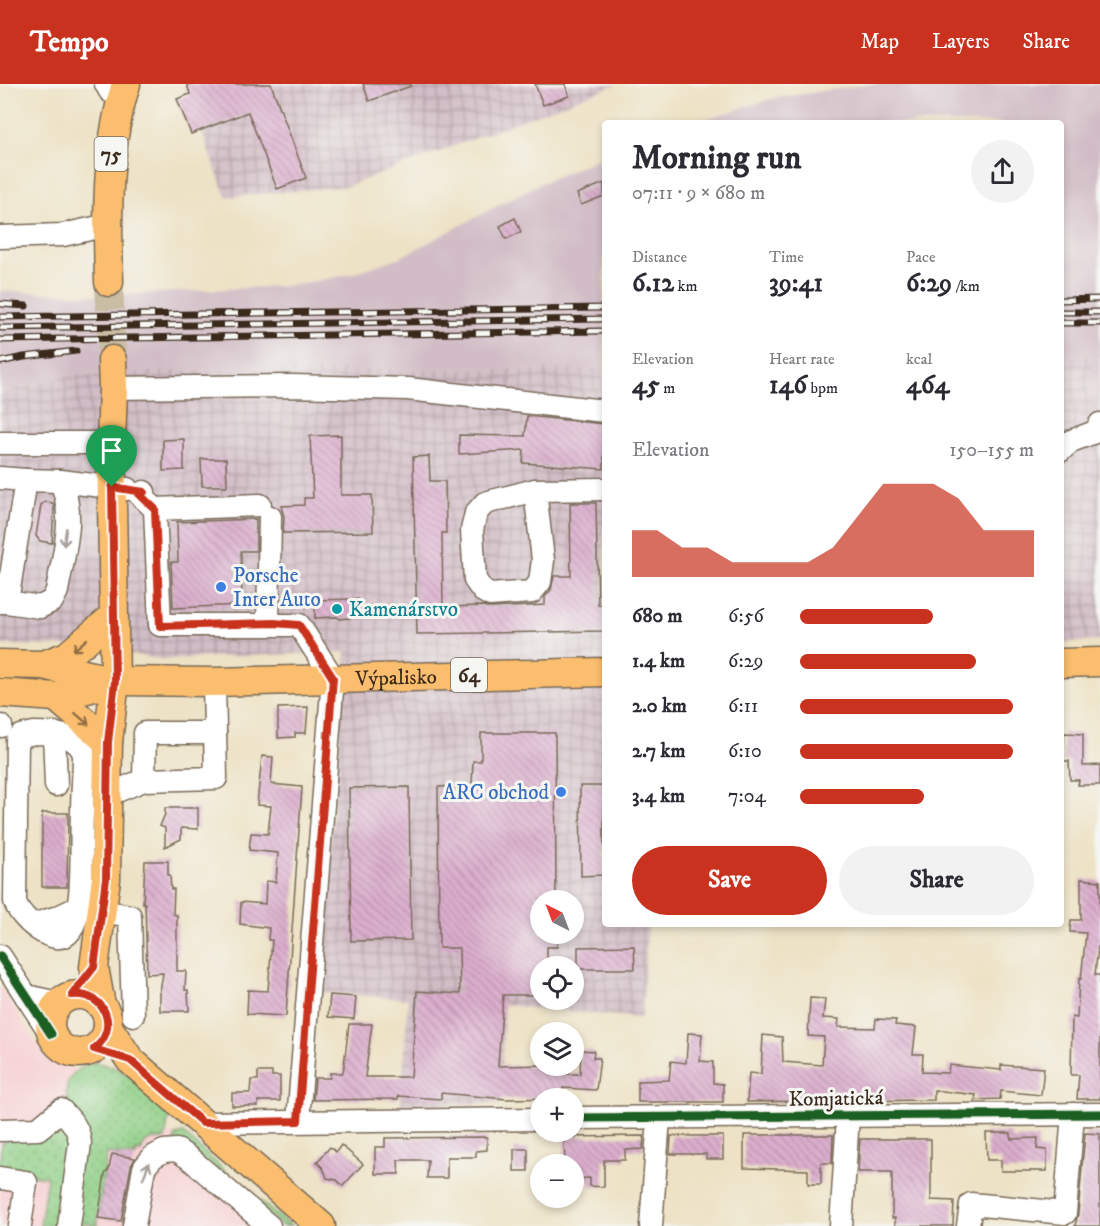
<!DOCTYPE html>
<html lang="en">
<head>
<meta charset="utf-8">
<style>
	body { margin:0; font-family:"IM FELL DW Pica",serif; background:#f2f2f3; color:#2b2b33; height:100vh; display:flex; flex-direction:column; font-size:22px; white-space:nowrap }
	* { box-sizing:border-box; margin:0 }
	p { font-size:20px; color:#7c7c81 }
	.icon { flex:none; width:33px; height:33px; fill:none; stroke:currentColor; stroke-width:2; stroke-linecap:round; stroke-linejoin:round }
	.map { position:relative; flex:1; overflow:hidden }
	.details { position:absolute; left:602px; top:36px; width:462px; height:807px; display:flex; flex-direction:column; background:#fff; border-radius:6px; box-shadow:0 3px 9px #0003 }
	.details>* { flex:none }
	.needle { width:39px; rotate:318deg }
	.tools { position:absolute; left:530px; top:806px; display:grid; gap:12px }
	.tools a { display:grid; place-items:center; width:54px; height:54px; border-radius:50%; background:#fff; box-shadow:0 3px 9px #0003; font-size:30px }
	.pin { position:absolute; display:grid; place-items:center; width:51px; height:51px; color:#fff; margin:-62px -26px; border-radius:50% 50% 50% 0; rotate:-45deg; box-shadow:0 0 6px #0007 }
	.pin .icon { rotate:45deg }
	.round { display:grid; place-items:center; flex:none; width:63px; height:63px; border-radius:32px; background:#f2f2f3 }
	.headline { display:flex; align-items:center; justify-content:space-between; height:102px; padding:0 30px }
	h1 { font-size:33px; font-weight:700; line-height:45px }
	.metrics { display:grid; grid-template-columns:repeat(3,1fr); gap:9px; height:102px; padding:6px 30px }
	.metrics div { display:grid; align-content:center }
	.metrics b { font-size:26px; font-weight:700 }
	.metrics small { font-size:16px; font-weight:400 }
	.metrics p { font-size:16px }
	.chart { height:168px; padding:12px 30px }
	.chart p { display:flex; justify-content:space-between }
	.chart svg { width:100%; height:108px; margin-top:6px; fill:#c8321e; opacity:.7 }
	.button { display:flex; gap:12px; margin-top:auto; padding:12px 30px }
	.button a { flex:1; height:69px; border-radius:36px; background:#c8321e; color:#fff; font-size:24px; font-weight:700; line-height:69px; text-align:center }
	.button a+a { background:#f2f2f3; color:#2b2b33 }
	ul { padding:0 30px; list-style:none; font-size:20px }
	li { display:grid; grid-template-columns:96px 72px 1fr; align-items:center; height:45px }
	li i { height:15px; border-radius:8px; background:#c8321e }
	header { display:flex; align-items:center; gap:36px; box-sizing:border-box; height:84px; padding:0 30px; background:#c8321e; color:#fff }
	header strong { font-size:28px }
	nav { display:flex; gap:33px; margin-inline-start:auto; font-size:21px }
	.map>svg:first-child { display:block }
	.built { fill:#f7cfd1 }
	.industrial { fill:url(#industrial-grid); fill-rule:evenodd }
	.railway { fill:#d2bdc6 }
	.grass { fill:url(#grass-dots); stroke:#667c52; stroke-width:1.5 }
	.building { fill:url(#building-back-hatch) }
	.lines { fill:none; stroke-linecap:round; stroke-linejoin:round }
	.major-tunnel { stroke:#c9bda4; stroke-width:28; stroke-dasharray:28 14; stroke-linecap:butt }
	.minor-casing { stroke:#796a58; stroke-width:25 }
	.major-casing { stroke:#796a58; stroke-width:31 }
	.minor { stroke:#fff; stroke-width:22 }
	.major { stroke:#fabe6e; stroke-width:28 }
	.rail-casing { stroke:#3b2a1e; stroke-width:7 }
	.rail { stroke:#f6f6f2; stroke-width:4.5; stroke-dasharray:14; stroke-linecap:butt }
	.cycleway-casing { stroke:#f6f6f2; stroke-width:13 }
	.cycleway { stroke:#1b5e20; stroke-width:9 }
	.oneway { stroke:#a79f9a }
	.oneway2 { stroke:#916d42 }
	.route-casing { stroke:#fff; stroke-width:12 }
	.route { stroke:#c8321e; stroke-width:8 }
	.shop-dot { fill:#3f7fe0; stroke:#f6f6f2; stroke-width:2 }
	.culture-dot { fill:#0f9aa8; stroke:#f6f6f2; stroke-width:2 }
	.labels { text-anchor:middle; stroke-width:6; stroke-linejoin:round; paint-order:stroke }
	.shield { fill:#f6f6f2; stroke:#73675e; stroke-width:1.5 }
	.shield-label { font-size:20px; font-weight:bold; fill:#3b2a1e }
	.shop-label { font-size:21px; fill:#366cbe; stroke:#f6f6f2; text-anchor:start }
	.culture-label { font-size:21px; fill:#0d838f; stroke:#f6f6f2; text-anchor:start }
	.street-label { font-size:21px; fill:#3b2a1e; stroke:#f6f6f2 }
</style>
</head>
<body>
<header>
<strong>Tempo</strong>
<nav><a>Map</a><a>Layers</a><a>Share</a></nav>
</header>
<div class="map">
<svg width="1100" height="1142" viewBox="0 0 1100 1142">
	<defs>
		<pattern id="industrial-grid" width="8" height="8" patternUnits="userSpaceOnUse" patternTransform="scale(1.5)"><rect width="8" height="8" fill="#d2bdc6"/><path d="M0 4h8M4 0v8" fill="none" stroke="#ac9aa0"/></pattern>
		<pattern id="grass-dots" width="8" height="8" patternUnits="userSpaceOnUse" patternTransform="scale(1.5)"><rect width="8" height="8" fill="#90cf86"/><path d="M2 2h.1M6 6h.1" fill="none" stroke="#77a86d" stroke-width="1.8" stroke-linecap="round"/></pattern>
		<pattern id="building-back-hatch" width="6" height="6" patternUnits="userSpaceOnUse" patternTransform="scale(1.5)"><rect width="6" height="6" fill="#dcafce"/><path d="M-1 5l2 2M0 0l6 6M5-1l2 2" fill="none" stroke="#b48fa7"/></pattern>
	</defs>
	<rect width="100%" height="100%" fill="#f6f6f2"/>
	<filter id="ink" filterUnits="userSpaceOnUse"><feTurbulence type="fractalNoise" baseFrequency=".0167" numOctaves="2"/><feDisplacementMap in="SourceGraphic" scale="12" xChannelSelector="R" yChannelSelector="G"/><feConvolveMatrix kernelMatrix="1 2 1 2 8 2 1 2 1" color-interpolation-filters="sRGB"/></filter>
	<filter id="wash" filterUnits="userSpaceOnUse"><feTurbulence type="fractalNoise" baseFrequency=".008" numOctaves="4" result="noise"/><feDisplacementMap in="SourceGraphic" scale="24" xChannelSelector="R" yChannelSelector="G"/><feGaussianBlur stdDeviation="1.35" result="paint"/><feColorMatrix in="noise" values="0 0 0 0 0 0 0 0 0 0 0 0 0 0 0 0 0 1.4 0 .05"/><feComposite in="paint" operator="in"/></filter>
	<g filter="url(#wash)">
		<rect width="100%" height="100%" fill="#ede2c5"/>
		<polygon class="built" points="0,901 37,961 185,1060 282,1142 0,1142"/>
		<g class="industrial">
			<polygon points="184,0 617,0 348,102 226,113"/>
			<polygon points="1093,271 1093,342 1100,342 1100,557 1061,558 1060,272"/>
			<path d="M604,285V840H648L641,934L504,921L501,1019L401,1021L408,915L319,908L346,568L162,575L69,562L0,561V309L67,292L148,287ZM540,816H573V849H540ZM540,882H573V915H540Z"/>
		</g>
		<g class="railway">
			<polygon points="869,0 1100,0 1100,342 1093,342 1093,271 1061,272 1060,39 693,39 771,15"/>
			<polygon points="604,72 604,285 148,287 67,292 0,309 0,207 107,212 295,201 351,190 401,173 533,103"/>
		</g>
		<g class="grass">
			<path d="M93,978C131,985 148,1003 177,1026L168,1037L165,1055C153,1055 144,1054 141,1068L136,1067V1072L107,1069L97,1142H92L86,1137L85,1142H77L70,1022C60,999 72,986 93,978Z"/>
			<path d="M62,1044L69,1050L73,1062L61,1142H40L47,1093L8,1088L0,1083C0,1077 0,1065 2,1060C9,1051 50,1045 62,1044Z"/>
			<polygon points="183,1049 251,1110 291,1142 282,1142 185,1060 174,1058 176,1051"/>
		</g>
		<g id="blocks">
			<g class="building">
				<polygon points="187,0 271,0 306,94 277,105 248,28 191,50 177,15 190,10"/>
				<polygon points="363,0 411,0 411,2 369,17"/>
				<polygon points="535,0 565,0 569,12 543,21"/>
				<polygon points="604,99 604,112 581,121 577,110"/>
				<polygon points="515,134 521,148 506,155 500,142"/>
				<polygon points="527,332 604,340 604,385 523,379 524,366 459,370 459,351 525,352"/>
				<polygon points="341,351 341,411 372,411 373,448 283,449 284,433 281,422 304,421 304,414 313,414 310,352"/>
				<polygon points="184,355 184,386 163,387 163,356"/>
				<polygon points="429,372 430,397 445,397 446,449 442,449 443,523 483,522 491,524 545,521 545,513 551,506 554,492 571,492 570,419 596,419 598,521 604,520 604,547 417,550 413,373"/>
				<polygon points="201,375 226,375 227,402 202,402"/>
				<polygon points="45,418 53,419 54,425 52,459 40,457 36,452 41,421"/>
				<polygon points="256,435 256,467 241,467 242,521 173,524 171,478 178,478 177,438"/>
				<polygon points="358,515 359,533 340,535 337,533 315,534 315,516"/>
				<polygon points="308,623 306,649 295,649 295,653 278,654 278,624"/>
				<polygon points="481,649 555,649 556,816 540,816 540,849 557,849 557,863 547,863 547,882 540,882 540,911 503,911 498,982 548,981 552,982 552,990 580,990 581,966 594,967 593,974 600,974 596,1006 563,1004 563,1014 507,1015 441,1009 441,1015 398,1012 398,1015 313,1016 315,994 330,994 330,989 343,989 349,940 372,940 365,993 411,993 417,907 460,910 459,864 439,864 438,703 472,702 473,677 481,677"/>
				<polygon points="1064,649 1083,650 1083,682 1100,681 1100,701 1078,701 1079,696 1070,696 1069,677 1063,677"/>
				<polygon points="262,672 273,673 271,700 302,703 286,932 247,930 248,906 268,907 272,856 268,856 269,844 240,840 241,818 265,820 266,797 276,798 278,769 249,766 251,749 268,750 271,722 257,721"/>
				<polygon points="580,702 604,702 604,791 581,792"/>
				<polygon points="409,703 411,856 351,857 349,704"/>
				<polygon points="165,724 198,724 198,745 181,744 181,755 165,763 165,744 160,742 165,730"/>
				<polygon points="42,729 68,729 67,803 42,803"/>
				<polygon points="145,777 168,777 168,791 170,791 171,805 174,805 173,830 177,831 177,887 186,887 185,906 188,906 189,927 160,927 160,907 163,889 147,890 145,819 143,819"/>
				<polygon points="1081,795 1100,797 1100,863 1098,863 1095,891 1100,891 1100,1015 1077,1015 1079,991 1071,991 1072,933 1077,934 1079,895 1081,895 1086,849 1070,848 1071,836 1081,836"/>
				<polygon points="634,862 635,885 578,885 578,863"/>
				<polygon points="330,911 356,913 354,935 328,933"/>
				<polygon points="810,914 825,915 823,934 839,935 838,943 875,944 876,935 896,936 895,941 916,943 913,970 923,970 922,988 948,989 949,981 1001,986 1001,981 1044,984 1041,1011 1001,1007 1000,1015 975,1016 976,1011 934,1006 934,1016 843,1017 811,1015 811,1017 747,1018 749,989 761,990 763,951 782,953 783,978 822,981 824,953 808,952"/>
				<polygon points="688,949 702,950 700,977 713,978 713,999 723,1000 723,1018 638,1018 638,997 669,996 671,977 686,979"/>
				<polygon points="258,988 272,988 272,992 280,992 280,1017 258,1017 258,1022 232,1022 232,1009 250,1009 251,996 258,996"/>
				<polygon points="986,1049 1011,1049 1011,1055 1038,1054 1037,1065 1047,1066 1047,1087 1001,1087 1001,1076 987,1076"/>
				<polygon points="1085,1049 1100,1050 1100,1142 1075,1142 1078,1130"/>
				<polygon points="744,1051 833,1051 832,1079 821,1079 821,1100 808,1100 808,1086 744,1084"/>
				<polygon points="644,1052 643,1065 625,1066 625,1076 604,1076 604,1103 590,1102 590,1094 573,1095 573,1080 565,1080 564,1053"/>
				<polygon points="671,1052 723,1052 723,1075 706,1075 706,1070 670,1070"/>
				<polygon points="487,1053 487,1066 476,1067 476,1073 447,1073 447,1094 427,1094 428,1076 398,1076 399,1090 375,1090 375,1063 385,1063 385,1054"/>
				<polygon points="860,1055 931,1055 931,1116 954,1117 953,1142 895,1142 895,1134 892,1134 892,1088 858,1088"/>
				<polygon points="341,1061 363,1080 343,1102 337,1096 327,1094 323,1084 317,1078 330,1063 336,1068"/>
				<rect x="514" y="1065" width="14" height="22"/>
				<polygon points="112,1070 135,1074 131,1082 121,1137 98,1134 105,1090 109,1085"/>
			</g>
		</g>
	</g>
	<g filter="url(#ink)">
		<use href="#blocks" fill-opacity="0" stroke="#796a58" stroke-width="1.5"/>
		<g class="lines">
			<polyline class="major-tunnel" points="109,198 112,276"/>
			<g class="minor-casing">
				<g id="minor">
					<polyline points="106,0 110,7 122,14"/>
					<polyline points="0,153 63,151 108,141"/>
					<polyline points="113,304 293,302 408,305 604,327"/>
					<polyline points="0,359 111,359"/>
					<polyline points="1060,367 1071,357 1095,348 1100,340"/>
					<polyline points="0,394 26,396"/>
					<polyline points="535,406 543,476 540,498 532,508 490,511 483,507 475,496 472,446 476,429 485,419 535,406 604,405"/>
					<polyline points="144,408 139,410 155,425 160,541 299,541 333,594 298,1037"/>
					<polyline points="155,425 260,421"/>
					<polyline points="0,518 7,518 26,396 60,397 127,405"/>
					<path d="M7,518L40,523L52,517L57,507C63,471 77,430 60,397"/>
					<polyline points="268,540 270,433"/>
					<polyline points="0,642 1,642"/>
					<path d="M34,649C53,649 75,649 84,669C84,689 82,709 82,729C80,758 86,824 70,847C56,867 18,833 15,817L17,656L21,652Z"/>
					<polyline points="54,649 56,701"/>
					<polyline points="144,696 145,649 215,649"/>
					<polyline points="107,711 144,696 216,694 214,598"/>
					<polyline points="102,827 130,832 133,931"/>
					<polyline points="33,841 58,833 79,823"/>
					<polyline points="0,872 51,950"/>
					<polyline points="26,912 58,919"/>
					<polyline points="573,1034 1100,1030"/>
					<polyline points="203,1039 540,1035"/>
					<path d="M0,1046L38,1045L61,1026C71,1036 79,1044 80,1059L69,1142"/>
					<polyline points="0,1094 26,1098 20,1142"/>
					<polyline points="134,1142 144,1084 153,1073 164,1067 177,1066 189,1074 269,1142"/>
					<polyline points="651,1142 659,1034"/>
					<polyline points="841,1142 848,1032"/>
					<polyline points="968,1142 971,1120 1065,1129 1073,1030"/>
				</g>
			</g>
			<g class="major-casing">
				<g id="major">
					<path d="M109,198C107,131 106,64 126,0"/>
					<polyline points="1060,579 1100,578"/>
					<path id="s1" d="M0,580L43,581L115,597L214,598L604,588"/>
					<polyline points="43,581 67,572 113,533"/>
					<polyline points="0,609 56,613 110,599"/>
					<polyline points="56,613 108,658"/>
					<circle cx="79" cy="940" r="29"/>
					<polyline points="101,921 94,883 106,795 108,658 115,597 111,359 113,304 112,276"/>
					<polyline points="108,943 130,976 321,1142"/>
				</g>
			</g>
			<use href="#minor" class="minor"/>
			<use href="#major" class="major"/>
			<g class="rail-casing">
				<g id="rail">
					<polyline points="1060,216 1100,215"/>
					<polyline points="0,220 26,222"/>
					<polyline points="1060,228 1100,228"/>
					<polyline points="0,233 604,224"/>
					<polyline points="1060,239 1100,239"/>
					<polyline points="0,244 604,235"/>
					<polyline points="0,256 604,247"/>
					<polyline points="0,278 24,273 76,267"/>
				</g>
			</g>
			<use href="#rail" class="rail"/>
			<g class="cycleway-casing">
				<g id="cycleway">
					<polyline points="0,872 51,950"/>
					<polyline points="573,1034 1100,1030"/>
					<polyline points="298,1037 333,594"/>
				</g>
			</g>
			<use href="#cycleway" class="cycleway"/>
		</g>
		<defs><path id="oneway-shaft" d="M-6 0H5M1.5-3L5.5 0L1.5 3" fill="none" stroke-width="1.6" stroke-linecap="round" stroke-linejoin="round" transform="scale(1.5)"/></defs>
		<g class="oneway">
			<use href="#oneway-shaft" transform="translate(65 453) rotate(98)"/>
			<use href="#oneway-shaft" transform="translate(146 1087) rotate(-69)"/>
		</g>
		<g class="oneway2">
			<use href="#oneway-shaft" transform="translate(80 561) rotate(139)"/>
			<use href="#oneway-shaft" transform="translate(82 635) rotate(41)"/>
		</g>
	</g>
	<g class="lines" filter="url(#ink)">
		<g class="route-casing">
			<path id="route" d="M112,403L144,408L139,410L155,425L160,542L274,539L299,541L333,594L298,1037L203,1039L130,976L94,965C120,945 105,907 72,911L94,883L106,795L108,658L115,597Z"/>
		</g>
		<use href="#route" class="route"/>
	</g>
	<g class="shop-dot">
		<circle cx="221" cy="503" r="6"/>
		<circle cx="561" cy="708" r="6"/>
	</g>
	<circle class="culture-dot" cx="337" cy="525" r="6"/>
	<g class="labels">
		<g class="shield">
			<rect x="94.5" y="53" width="33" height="34" rx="4.5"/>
			<rect x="451" y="574" width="36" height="34" rx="4.5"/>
		</g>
		<g class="shield-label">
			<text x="111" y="77">75</text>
			<text x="469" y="598">64</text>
		</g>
		<g class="shop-label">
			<text x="233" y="498">Porsche<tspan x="233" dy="24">Inter Auto</tspan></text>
			<text x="549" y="715" text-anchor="end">ARC obchod</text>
		</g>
		<g class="culture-label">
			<text x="349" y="532">Kamenárstvo</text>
		</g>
		<g class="street-label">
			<text dy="7" stroke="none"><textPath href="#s1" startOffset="398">Výpalisko</textPath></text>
			<text transform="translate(836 1014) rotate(-1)" y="7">Komjatická</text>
		</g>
	</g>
</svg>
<div class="tools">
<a><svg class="needle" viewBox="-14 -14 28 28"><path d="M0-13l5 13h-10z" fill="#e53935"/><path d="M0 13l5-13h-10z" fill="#7c7c81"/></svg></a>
<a><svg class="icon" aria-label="locate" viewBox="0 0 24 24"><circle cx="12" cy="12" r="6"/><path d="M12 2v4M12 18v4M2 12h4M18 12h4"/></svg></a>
<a><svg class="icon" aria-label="layers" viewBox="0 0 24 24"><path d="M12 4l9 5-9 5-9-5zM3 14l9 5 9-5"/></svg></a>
<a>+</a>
<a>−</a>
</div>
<div class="pin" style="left:112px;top:403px;background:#1e9e55"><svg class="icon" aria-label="arrive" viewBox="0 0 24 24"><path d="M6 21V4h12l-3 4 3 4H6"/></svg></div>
<section class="details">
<div class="headline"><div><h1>Morning run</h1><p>07:11 · 9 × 680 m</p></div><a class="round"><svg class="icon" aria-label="share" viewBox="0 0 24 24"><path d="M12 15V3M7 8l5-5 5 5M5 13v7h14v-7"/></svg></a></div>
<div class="metrics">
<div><p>Distance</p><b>6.12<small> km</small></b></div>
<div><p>Time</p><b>39:41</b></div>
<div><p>Pace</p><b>6:29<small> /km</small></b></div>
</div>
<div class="metrics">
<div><p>Elevation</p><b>45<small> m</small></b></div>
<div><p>Heart rate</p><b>146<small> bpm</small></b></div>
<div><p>kcal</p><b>464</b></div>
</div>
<div class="chart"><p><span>Elevation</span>150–155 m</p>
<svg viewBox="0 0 160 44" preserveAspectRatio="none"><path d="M0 44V25L10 25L20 32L30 32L40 38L50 38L60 38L70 38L80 32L90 19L100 6L110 6L120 6L130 12L140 25L150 25L160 25V44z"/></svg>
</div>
<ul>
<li><b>680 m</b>6:56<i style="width:57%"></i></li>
<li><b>1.4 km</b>6:29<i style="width:75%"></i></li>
<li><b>2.0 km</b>6:11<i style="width:91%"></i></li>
<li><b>2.7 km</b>6:10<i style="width:91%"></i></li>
<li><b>3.4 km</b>7:04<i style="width:53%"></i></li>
</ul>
<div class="button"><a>Save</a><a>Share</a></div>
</section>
</div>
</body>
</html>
